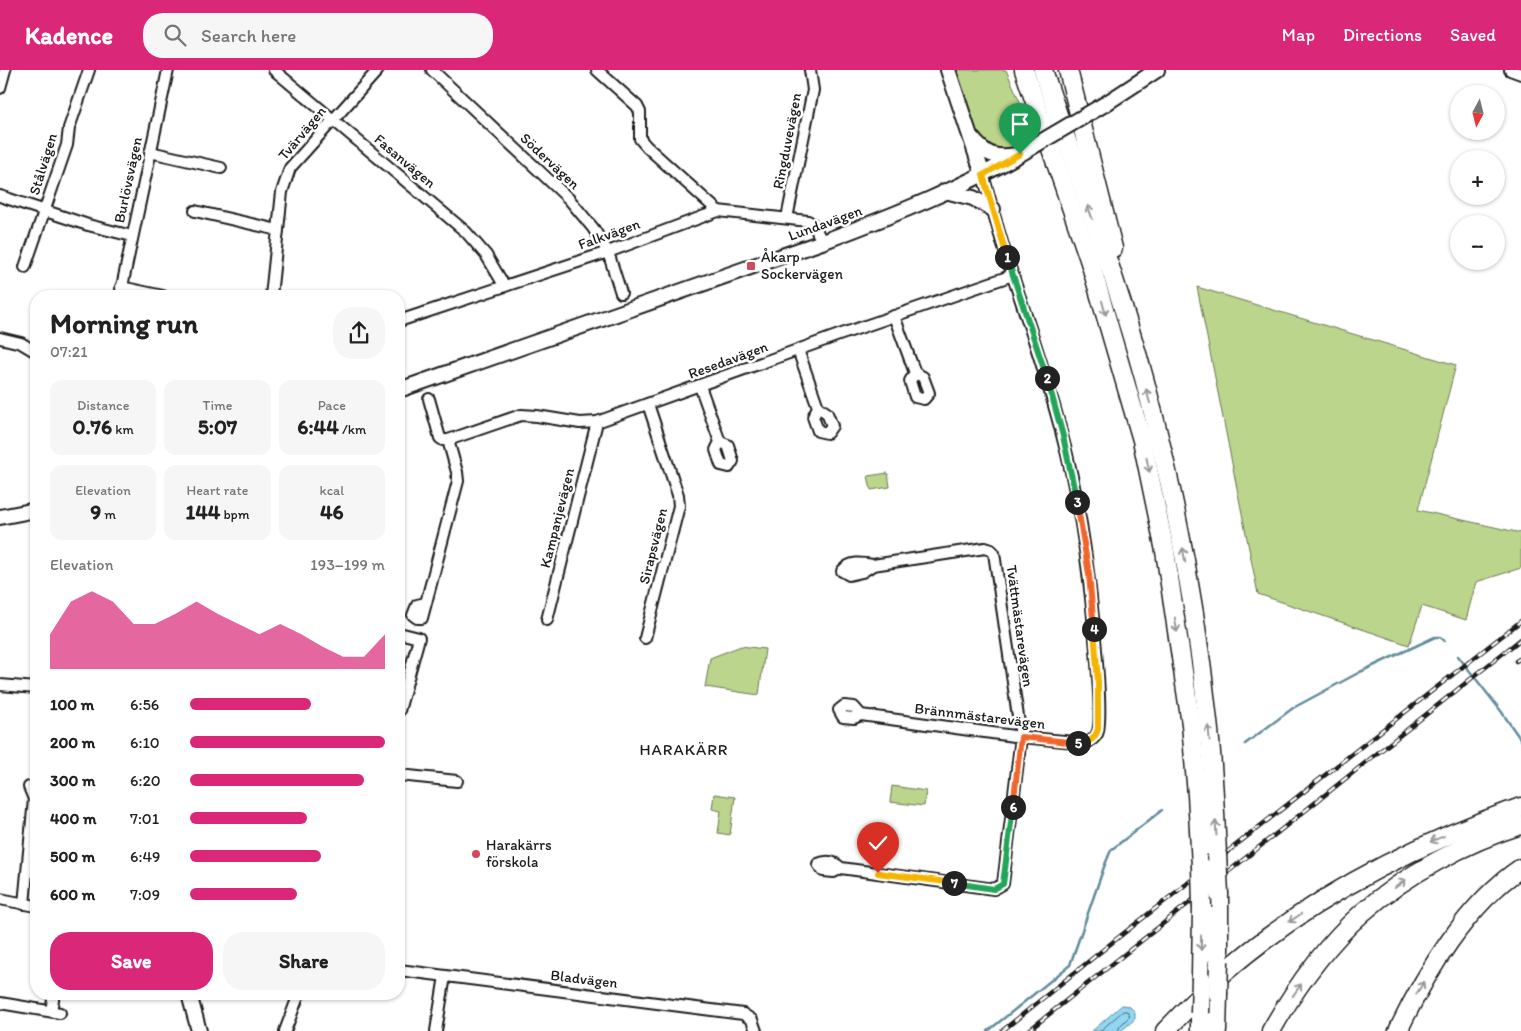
<!DOCTYPE html>
<html lang="en">
<head>
<meta charset="utf-8">
<style>
	body { margin:0; font-family:Itim,sans-serif; background:#f6f6f6; color:#222; height:100vh; display:flex; flex-direction:column; font-size:19px; white-space:nowrap }
	* { box-sizing:border-box; margin:0 }
	p { font-size:16px; color:#767676 }
	.icon { flex:none; width:28px; height:28px; fill:none; stroke:currentColor; stroke-width:2; stroke-linecap:round; stroke-linejoin:round }
	.map { position:relative; flex:1; overflow:hidden }
	.panel { position:absolute; left:30px; top:220px; width:375px; height:710px; display:flex; flex-direction:column; background:#fff; border-radius:20px; box-shadow:0 1px 4px #0004 }
	.panel>* { flex:none }
	.needle { width:32px; rotate:187deg }
	.tools { position:absolute; left:1450px; top:15px; display:grid; gap:10px }
	.tools a { display:grid; place-items:center; width:55px; height:55px; border-radius:50%; background:#fff; box-shadow:0 1px 4px #0004; font-size:25px }
	.pin { position:absolute; display:grid; place-items:center; width:42px; height:42px; color:#fff; margin:-51px -21px; border-radius:50% 50% 50% 0; rotate:-45deg; box-shadow:0 0 5px #0007 }
	.pin .icon { rotate:45deg }
	.km { position:absolute; width:25px; height:25px; margin:-12px; border-radius:50%; background:#222; color:#fff; font-size:14px; line-height:25px; text-align:center }
	.round { display:grid; place-items:center; flex:none; width:52px; height:52px; border-radius:20px; background:#f6f6f6 }
	.head { display:flex; align-items:center; justify-content:space-between; height:85px; padding:0 20px }
	h1 { font-size:28px; font-weight:700; line-height:38px }
	.stats { display:grid; grid-template-columns:repeat(3,1fr); gap:8px; height:85px; padding:5px 20px }
	.stats div { display:grid; align-content:center; border-radius:12px; background:#f6f6f6; text-align:center }
	.stats b { font-size:21px; font-weight:700 }
	.stats small { font-size:14px; font-weight:400 }
	.stats p { font-size:14px }
	.chart { height:140px; padding:10px 20px }
	.chart p { display:flex; justify-content:space-between }
	.chart svg { width:100%; height:90px; margin-top:5px; fill:#db2777; opacity:.7 }
	.button { display:flex; gap:10px; margin-top:auto; padding:10px 20px }
	.button a { flex:1; height:58px; border-radius:20px; background:#db2777; color:#fff; font-size:20px; font-weight:700; line-height:58px; text-align:center }
	.button a+a { background:#f6f6f6; color:#222 }
	ul { padding:0 20px; list-style:none; font-size:16px }
	li { display:grid; grid-template-columns:80px 60px 1fr; align-items:center; height:38px }
	li i { height:12px; border-radius:6px; background:#db2777 }
	header { display:flex; align-items:center; gap:30px; box-sizing:border-box; height:70px; padding:0 25px; background:#db2777; color:#fff }
	header strong { font-size:24px }
	nav { display:flex; gap:28px; margin-inline-start:auto; font-size:18px }
	.search { width:350px; height:45px; background:#f6f6f6; display:flex; align-items:center; gap:12px; box-sizing:border-box; padding:0 18px; border-radius:20px; color:#767676; font-size:19px }
	.map>svg:first-child { display:block }
	.green { fill:#bbd58c; stroke:#6c7854 }
	.water { fill:#91d7f3; stroke:#628c9d }
	.lines { fill:none; stroke-linecap:round; stroke-linejoin:round }
	.shore { stroke:#4b6772; stroke-width:1 }
	.stream { stroke:#628c9d; stroke-width:2.5 }
	.street-casing { stroke:#1c1c1c; stroke-width:14 }
	.secondary-casing { stroke:#1c1c1c; stroke-width:18 }
	.highway-casing { stroke:#1c1c1c; stroke-width:21 }
	.street { stroke:#fff; stroke-width:10 }
	.secondary { stroke:#fff; stroke-width:14 }
	.highway { stroke:#fff; stroke-width:18 }
	.rail-casing { stroke:#1c1c1c; stroke-width:4.5 }
	.rail { stroke:#fff; stroke-width:2.5; stroke-dasharray:8; stroke-linecap:butt }
	.secondary-bridge-casing { stroke:#1c1c1c; stroke-width:18; stroke-linecap:butt }
	.highway-bridge-casing { stroke:#1c1c1c; stroke-width:21; stroke-linecap:butt }
	.secondary-bridge { stroke:#fff; stroke-width:14 }
	.highway-bridge { stroke:#fff; stroke-width:18 }
	.oneway { stroke:#999 }
	.split-1-casing { stroke:#fff; stroke-width:10 }
	.split-2-casing { stroke:#fff; stroke-width:10 }
	.split-3-casing { stroke:#fff; stroke-width:10 }
	.split-4-casing { stroke:#fff; stroke-width:10 }
	.split-5-casing { stroke:#fff; stroke-width:10 }
	.split-6-casing { stroke:#fff; stroke-width:10 }
	.split-7-casing { stroke:#fff; stroke-width:10 }
	.split-8-casing { stroke:#fff; stroke-width:10 }
	.split-1 { stroke:#f5b400; stroke-width:6 }
	.split-2 { stroke:#22a559; stroke-width:6 }
	.split-3 { stroke:#22a559; stroke-width:6 }
	.split-4 { stroke:#f0652b; stroke-width:6 }
	.split-5 { stroke:#f5b400; stroke-width:6 }
	.split-6 { stroke:#f0652b; stroke-width:6 }
	.split-7 { stroke:#22a559; stroke-width:6 }
	.split-8 { stroke:#f5b400; stroke-width:6 }
	.poi-dot { fill:#d1495b; stroke:#fff; stroke-width:2 }
	.labels { text-anchor:middle; stroke-width:5; stroke-linejoin:round; paint-order:stroke }
	.street-label { font-size:15px; fill:#1c1c1c; stroke:#fff }
	.poi-label { font-size:15px; fill:#1c1c1c; stroke:#fff; text-anchor:start }
	.neighbourhood-label { font-size:16px; letter-spacing:1px; fill:#1c1c1c; stroke:#fff }
</style>
</head>
<body>
<header>
<strong>Kadence</strong>
<div class="search"><svg class="icon" aria-label="search" viewBox="0 0 24 24"><circle cx="10" cy="10" r="6"/><path d="M15 15l6 6"/></svg>Search here</div>
<nav><a>Map</a><a>Directions</a><a>Saved</a></nav>
</header>
<div class="map">
<svg width="1521" height="961" viewBox="0 0 1521 961">
	<rect width="100%" height="100%" fill="#fff"/>
	<filter id="ink" filterUnits="userSpaceOnUse"><feTurbulence type="fractalNoise" baseFrequency=".02" numOctaves="2"/><feDisplacementMap in="SourceGraphic" scale="10" xChannelSelector="R" yChannelSelector="G"/><feConvolveMatrix kernelMatrix="1 2 1 2 8 2 1 2 1" color-interpolation-filters="sRGB"/></filter>
	<g filter="url(#ink)">
		<g class="green">
			<polygon points="956,0 1006,0 1035,66 1012,78 999,79 983,72 974,59"/>
			<polygon points="1197,217 1456,295 1418,440 1521,463 1521,498 1476,512 1466,550 1422,536 1409,575 1258,524"/>
			<polygon points="888,403 890,417 871,420 868,406"/>
			<polygon points="741,576 765,579 759,625 705,617 710,588"/>
			<polygon points="892,716 926,721 924,736 890,732"/>
			<polygon points="714,724 735,727 730,765 718,763 721,741 712,739"/>
		</g>
		<polygon class="water" points="1122,935 1129,936 1135,942 1135,949 1121,961 1092,961"/>
		<g class="lines">
			<polyline class="shore" points="1100,961 1123,941 1127,941 1130,946 1120,956 1118,961"/>
			<g class="stream">
				<polyline points="1458,586 1501,641 1521,670"/>
				<polyline points="1245,674 1293,638 1360,602 1435,567 1440,567 1445,571"/>
				<polyline points="988,961 1070,895 1104,797 1111,780 1162,740"/>
			</g>
			<g class="street-casing">
				<g id="street">
					<polyline points="274,0 466,162 486,185 504,215"/>
					<polyline points="432,0 569,129 593,158 608,182 621,223"/>
					<polyline points="597,0 637,36 640,42 640,69 647,77 718,141"/>
					<polyline points="1510,0 1521,4"/>
					<polyline points="0,18 5,0"/>
					<polyline points="150,82 221,98"/>
					<polyline points="0,126 88,155 132,166"/>
					<polyline points="195,141 278,160"/>
					<polyline points="787,148 813,20 810,0"/>
					<polyline points="25,197 67,75 69,58 89,0"/>
					<polyline points="121,217 163,226"/>
					<polyline points="120,226 168,0"/>
					<polyline points="271,226 282,122 290,98 378,0"/>
					<polyline points="894,246 915,303 910,311 915,327 924,329 929,323 923,307 915,303"/>
					<polyline points="399,251 608,182 718,141 808,151 814,155 822,172"/>
					<polyline points="0,268 21,273 36,282"/>
					<polyline points="798,280 818,337 813,347 818,361 827,363 832,356 827,343 818,337"/>
					<polyline points="700,316 720,372 716,380 721,395 729,397 733,391 728,375 720,372"/>
					<polyline points="429,329 440,368 443,370 448,370"/>
					<polyline points="426,533 422,548 417,548 413,545 417,535 426,533 458,411 457,402 448,370 521,345 537,346 580,353 597,352 839,265 1013,205"/>
					<polyline points="547,550 597,352"/>
					<polyline points="399,563 419,568 399,641"/>
					<polyline points="645,568 679,436 678,425 648,334"/>
					<polyline points="0,615 36,618"/>
					<path d="M861,645L854,648L843,647L839,640L844,636L854,637L861,645L1021,667L1085,673C1089,672 1094,669 1097,664C1102,655 1098,606 1097,593C1091,516 1082,440 1062,365C1047,305 1026,247 1007,188C998,161 991,132 983,105"/>
					<polyline points="399,705 457,711"/>
					<path d="M841,798L834,802L823,801L818,794C827,790 834,791 841,798L994,819L1003,814L1021,667L994,483L991,480L985,478L873,495C861,493 851,491 842,501L849,505L862,502L873,495"/>
					<polyline points="0,829 36,836"/>
					<polyline points="24,834 34,729 29,717"/>
					<polyline points="399,900 743,944 752,950 756,961"/>
					<polyline points="0,933 60,943"/>
					<polyline points="51,941 54,924"/>
					<polyline points="285,961 299,924"/>
					<polyline points="436,961 445,906"/>
				</g>
			</g>
			<g class="secondary-casing">
				<g id="secondary">
					<polyline points="948,0 983,105"/>
					<polyline points="1105,34 1157,0"/>
					<path d="M973,69C985,84 995,89 1015,85"/>
					<polyline points="945,121 973,128 993,139"/>
					<path d="M399,320L822,172C894,145 966,117 1032,77"/>
					<polyline points="0,447 36,440"/>
					<polyline points="189,924 199,961"/>
				</g>
			</g>
			<g class="highway-casing">
				<g id="highway">
					<polyline points="1024,0 1090,192 1142,370 1165,481 1191,654 1197,725 1201,796"/>
					<path d="M1043,0C1077,103 1115,204 1144,308C1174,420 1196,535 1208,651C1213,695 1215,739 1217,784"/>
					<polyline points="1068,0 1113,178"/>
					<polyline points="1219,824 1219,891"/>
					<polyline points="1201,908 1202,838"/>
					<path d="M1165,961C1183,943 1200,924 1219,907C1307,829 1410,776 1521,737"/>
					<polyline points="1200,961 1200,943"/>
					<polyline points="1217,961 1218,924"/>
					<path d="M1271,961C1294,920 1326,875 1362,843C1405,805 1466,772 1521,755"/>
					<path d="M1398,961C1425,904 1467,834 1521,798"/>
				</g>
			</g>
			<use href="#street" class="street"/>
			<use href="#secondary" class="secondary"/>
			<use href="#highway" class="highway"/>
			<g class="rail-casing">
				<g id="rail">
					<polyline points="1516,591 1521,588"/>
					<polyline points="1002,961 1119,867 1521,551"/>
					<polyline points="1028,961 1521,569"/>
				</g>
			</g>
			<use href="#rail" class="rail"/>
			<g class="secondary-bridge-casing">
				<polyline id="secondary-bridge" points="1032,77 1105,34"/>
			</g>
			<g class="highway-bridge-casing">
				<g id="highway-bridge">
					<polyline points="1217,784 1219,824"/>
					<polyline points="1201,796 1202,838"/>
					<polyline points="1218,924 1219,891"/>
					<polyline points="1200,943 1201,908"/>
				</g>
			</g>
			<use href="#secondary-bridge" class="secondary-bridge"/>
			<use href="#highway-bridge" class="highway-bridge"/>
		</g>
		<defs><path id="oneway-shaft" d="M-6 0H5M1.5-3L5.5 0L1.5 3" fill="none" stroke-width="1.6" stroke-linecap="round" stroke-linejoin="round" transform="scale(1.25)"/></defs>
		<g class="oneway">
			<use href="#oneway-shaft" transform="translate(1090 142) rotate(-109)"/>
			<use href="#oneway-shaft" transform="translate(1104 238) rotate(74)"/>
			<use href="#oneway-shaft" transform="translate(1148 326) rotate(-105)"/>
			<use href="#oneway-shaft" transform="translate(1148 395) rotate(78)"/>
			<use href="#oneway-shaft" transform="translate(1184 485) rotate(-100)"/>
			<use href="#oneway-shaft" transform="translate(1176 555) rotate(82)"/>
			<use href="#oneway-shaft" transform="translate(1209 663) rotate(-95)"/>
			<use href="#oneway-shaft" transform="translate(1216 758) rotate(-93)"/>
			<use href="#oneway-shaft" transform="translate(1437 769) rotate(157)"/>
			<use href="#oneway-shaft" transform="translate(1400 814) rotate(-36)"/>
			<use href="#oneway-shaft" transform="translate(1295 848) rotate(145)"/>
			<use href="#oneway-shaft" transform="translate(1201 873) rotate(90)"/>
			<use href="#oneway-shaft" transform="translate(1420 918) rotate(-59)"/>
			<use href="#oneway-shaft" transform="translate(1297 920) rotate(-55)"/>
		</g>
	</g>
	<g class="lines" filter="url(#ink)">
		<g class="split-1-casing">
			<polyline id="split-1" points="1007,187 983,105 1020,84"/>
		</g>
		<g class="split-2-casing">
			<polyline id="split-2" points="1007,187 1047,308"/>
		</g>
		<g class="split-3-casing">
			<polyline id="split-3" points="1047,308 1063,366 1077,432"/>
		</g>
		<g class="split-4-casing">
			<polyline id="split-4" points="1077,432 1089,504 1094,559"/>
		</g>
		<g class="split-5-casing">
			<path id="split-5" d="M1078,673C1088,674 1095,669 1098,659V612L1094,559"/>
		</g>
		<g class="split-6-casing">
			<polyline id="split-6" points="1013,737 1021,667 1078,673"/>
		</g>
		<g class="split-7-casing">
			<polyline id="split-7" points="954,813 994,819 1003,814 1013,737"/>
		</g>
		<g class="split-8-casing">
			<polyline id="split-8" points="878,803 954,813"/>
		</g>
		<use href="#split-1" class="split-1"/>
		<use href="#split-2" class="split-2"/>
		<use href="#split-3" class="split-3"/>
		<use href="#split-4" class="split-4"/>
		<use href="#split-5" class="split-5"/>
		<use href="#split-6" class="split-6"/>
		<use href="#split-7" class="split-7"/>
		<use href="#split-8" class="split-8"/>
	</g>
	<g class="poi-dot">
		<rect x="746" y="191" width="10" height="10" rx="2.5"/>
		<circle cx="476" cy="784" r="5"/>
	</g>
	<g class="labels">
		<g class="street-label">
			<text transform="translate(302 63) rotate(-50)" y="5">Tvärvägen</text>
			<text transform="translate(787 71) rotate(-79)" y="5">Ringduvevägen</text>
			<text transform="translate(405 91) rotate(40)" y="5">Fasanvägen</text>
			<text transform="translate(550 91) rotate(43)" y="5">Södervägen</text>
			<text transform="translate(43 94) rotate(-73)" y="5">Stålvägen</text>
			<text transform="translate(128 110) rotate(-78)" y="5">Burlövsvägen</text>
			<text transform="translate(825 153) rotate(-20)" y="5">Lundavägen</text>
			<text transform="translate(609 164) rotate(-20)" y="5">Falkvägen</text>
			<text transform="translate(728 290) rotate(-20)" y="5">Resedavägen</text>
			<text transform="translate(557 448) rotate(-76)" y="5">Kampanjevägen</text>
			<text transform="translate(653 476) rotate(-76)" y="5">Sirapsvägen</text>
			<text transform="translate(1020 556) rotate(82)" y="5">Tvättmästarevägen</text>
			<text transform="translate(980 646) rotate(7)" y="5">Brännmästarevägen</text>
			<text transform="translate(584 909) rotate(7)" y="5">Bladvägen</text>
		</g>
		<g class="poi-label">
			<text x="761" y="192">Åkarp<tspan x="761" dy="17">Sockervägen</tspan></text>
			<text x="486" y="780">Harakärrs<tspan x="486" dy="17">förskola</tspan></text>
		</g>
		<g class="neighbourhood-label">
			<text x="684" y="685">HARAKÄRR</text>
		</g>
	</g>
</svg>
<div class="tools">
<a><svg class="needle" viewBox="-14 -14 28 28"><path d="M0-13l5 13h-10z" fill="#e53935"/><path d="M0 13l5-13h-10z" fill="#767676"/></svg></a>
<a>+</a>
<a>−</a>
</div>
<div class="pin" style="left:1020px;top:84px;background:#1e9e55"><svg class="icon" aria-label="arrive" viewBox="0 0 24 24"><path d="M6 21V4h12l-3 4 3 4H6"/></svg></div>
<div class="pin" style="left:878px;top:803px;background:#d93025"><svg class="icon" aria-label="check" viewBox="0 0 24 24"><path d="M5 12l5 5 9-10"/></svg></div>
<b class="km" style="left:1007px;top:187px">1</b>
<b class="km" style="left:1047px;top:308px">2</b>
<b class="km" style="left:1077px;top:432px">3</b>
<b class="km" style="left:1094px;top:559px">4</b>
<b class="km" style="left:1078px;top:673px">5</b>
<b class="km" style="left:1013px;top:737px">6</b>
<b class="km" style="left:954px;top:813px">7</b>
<section class="panel">
<div class="head"><div><h1>Morning run</h1><p>07:21</p></div><a class="round"><svg class="icon" aria-label="share" viewBox="0 0 24 24"><path d="M12 15V3M7 8l5-5 5 5M5 13v7h14v-7"/></svg></a></div>
<div class="stats">
<div><p>Distance</p><b>0.76<small> km</small></b></div>
<div><p>Time</p><b>5:07</b></div>
<div><p>Pace</p><b>6:44<small> /km</small></b></div>
</div>
<div class="stats">
<div><p>Elevation</p><b>9<small> m</small></b></div>
<div><p>Heart rate</p><b>144<small> bpm</small></b></div>
<div><p>kcal</p><b>46</b></div>
</div>
<div class="chart"><p><span>Elevation</span>193–199 m</p>
<svg viewBox="0 0 160 44" preserveAspectRatio="none"><path d="M0 44V27L10 11L20 6L30 11L40 22L50 22L60 17L70 11L80 17L90 22L100 27L110 22L120 27L130 33L140 38L150 38L160 27V44z"/></svg>
</div>
<ul>
<li><b>100 m</b>6:56<i style="width:62%"></i></li>
<li><b>200 m</b>6:10<i style="width:100%"></i></li>
<li><b>300 m</b>6:20<i style="width:89%"></i></li>
<li><b>400 m</b>7:01<i style="width:60%"></i></li>
<li><b>500 m</b>6:49<i style="width:67%"></i></li>
<li><b>600 m</b>7:09<i style="width:55%"></i></li>
</ul>
<div class="button"><a>Save</a><a>Share</a></div>
</section>
</div>
</body>
</html>
